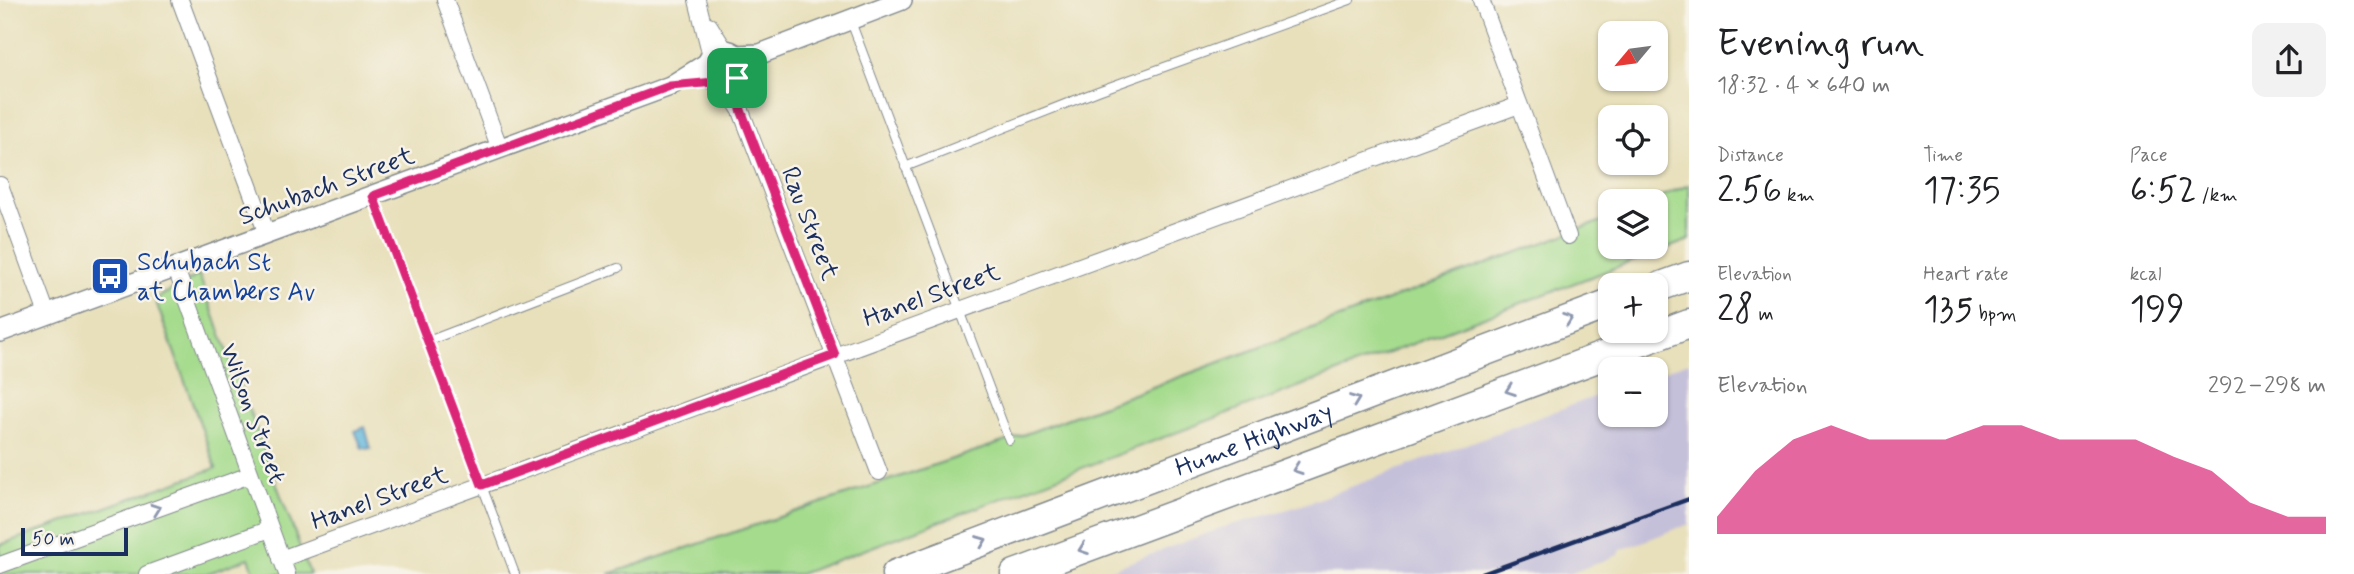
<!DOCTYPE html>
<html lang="en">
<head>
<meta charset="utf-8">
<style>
	body { margin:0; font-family:Mynerve,sans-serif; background:#f2f2f2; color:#202124; height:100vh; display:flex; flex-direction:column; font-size:26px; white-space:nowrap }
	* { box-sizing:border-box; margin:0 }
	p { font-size:23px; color:#757577 }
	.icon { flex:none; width:38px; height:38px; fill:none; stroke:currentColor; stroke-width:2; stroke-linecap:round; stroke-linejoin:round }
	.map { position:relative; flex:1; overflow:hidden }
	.side { display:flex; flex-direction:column; background:#fff; width:665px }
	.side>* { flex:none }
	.needle { width:46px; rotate:241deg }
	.controls { position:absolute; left:1598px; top:21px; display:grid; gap:14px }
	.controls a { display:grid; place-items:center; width:70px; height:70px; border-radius:14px; background:#fff; box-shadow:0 2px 5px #0004; font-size:35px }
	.scale { position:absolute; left:21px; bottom:18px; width:107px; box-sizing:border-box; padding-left:7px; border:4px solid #1b2f5e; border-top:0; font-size:19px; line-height:24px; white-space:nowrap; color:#1b2f5e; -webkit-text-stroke:5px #f7f3e8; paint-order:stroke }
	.pin { position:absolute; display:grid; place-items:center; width:60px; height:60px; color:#fff; margin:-30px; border-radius:14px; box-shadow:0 4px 10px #0006 }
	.round { display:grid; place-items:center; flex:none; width:74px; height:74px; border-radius:14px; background:#f2f2f2 }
	.head { display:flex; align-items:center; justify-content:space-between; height:119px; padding:0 28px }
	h1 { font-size:38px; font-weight:600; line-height:52px }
	.stats { display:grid; grid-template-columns:repeat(3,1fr); gap:10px; height:119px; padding:7px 28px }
	.stats div { display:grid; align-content:center }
	.stats b { font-size:35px; font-weight:600 }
	.stats small { font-size:19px; font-weight:400 }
	.stats p { font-size:19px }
	.chart { height:196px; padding:14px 28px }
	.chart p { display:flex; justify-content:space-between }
	.chart svg { width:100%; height:126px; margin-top:7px; fill:#db2777; opacity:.7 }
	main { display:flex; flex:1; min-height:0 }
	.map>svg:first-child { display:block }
	.industrial { fill:#c5c0da }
	.green { fill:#a4db8c; stroke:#608575; stroke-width:2 }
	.water { fill:#5db6db; stroke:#3c729c; stroke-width:2 }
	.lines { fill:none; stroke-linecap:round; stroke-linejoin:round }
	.service-casing { stroke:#82888c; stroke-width:10 }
	.minor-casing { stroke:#82888c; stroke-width:18 }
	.tertiary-casing { stroke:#82888c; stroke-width:22 }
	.motorway-casing { stroke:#82888c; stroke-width:31 }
	.service { stroke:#fff; stroke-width:8 }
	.minor { stroke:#fff; stroke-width:16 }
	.tertiary { stroke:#fff; stroke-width:19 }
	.motorway { stroke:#fff; stroke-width:28 }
	.rail { stroke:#1b2f5e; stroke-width:4.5 }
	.oneway { stroke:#8d97ae }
	.route-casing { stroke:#fff; stroke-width:14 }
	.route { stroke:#db2777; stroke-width:9 }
	.labels { text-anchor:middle; stroke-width:5; stroke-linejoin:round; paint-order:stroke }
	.street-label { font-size:26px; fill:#1b2f5e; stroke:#f7f3e8 }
	.transit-label { font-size:26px; fill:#164399; stroke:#f7f3e8; text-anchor:start }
</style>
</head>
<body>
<main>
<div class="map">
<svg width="1689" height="574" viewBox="0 0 1689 574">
	<rect width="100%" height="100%" fill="#f7f3e8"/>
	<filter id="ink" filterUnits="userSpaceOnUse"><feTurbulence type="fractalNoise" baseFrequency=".0143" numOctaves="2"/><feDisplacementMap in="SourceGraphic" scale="14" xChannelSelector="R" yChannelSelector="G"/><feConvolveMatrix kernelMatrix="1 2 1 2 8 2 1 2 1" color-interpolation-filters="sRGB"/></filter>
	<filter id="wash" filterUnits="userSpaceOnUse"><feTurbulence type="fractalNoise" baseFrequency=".00686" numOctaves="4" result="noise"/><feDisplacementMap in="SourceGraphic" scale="28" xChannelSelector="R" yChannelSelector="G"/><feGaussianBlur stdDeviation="1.57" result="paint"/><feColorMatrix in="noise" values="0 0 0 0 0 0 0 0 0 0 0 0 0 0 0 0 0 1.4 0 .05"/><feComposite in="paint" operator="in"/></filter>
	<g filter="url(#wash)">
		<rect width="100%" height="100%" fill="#e8e0bb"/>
		<polygon class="industrial" points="1689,362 1689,524 1621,550 1618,555 1569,574 1099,574 1221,528 1299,506 1610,391 1610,415 1656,415 1656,374"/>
		<g class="green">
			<polygon points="1689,185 1689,240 800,574 609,574 1009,440 1610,218 1610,247 1656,247 1656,201 1649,201"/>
			<polygon points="199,275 310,574 255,574 249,558 206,574 0,574 0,545 216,468 155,299"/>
		</g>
		<polygon class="water" points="365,427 371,449 362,448 355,431"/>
	</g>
	<g filter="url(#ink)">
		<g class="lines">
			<g class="service-casing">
				<g id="service">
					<polyline points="850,19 1009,440"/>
					<polyline points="905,167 1098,91 1350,0"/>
					<polyline points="374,197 515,574"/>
					<polyline points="428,341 618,268"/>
				</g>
			</g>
			<g class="minor-casing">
				<g id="minor">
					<polyline points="180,0 267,234"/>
					<polyline points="445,0 500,149"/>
					<polyline points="697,0 711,56"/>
					<polyline points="1481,0 1568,236"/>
					<polyline points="709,25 725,50"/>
					<polyline points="737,78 741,107"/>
					<polyline points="724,84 741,111 879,472"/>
					<polyline points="0,185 47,314"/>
					<polyline points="176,269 287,574"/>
					<polyline points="281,559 1519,105"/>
					<polyline points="0,565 250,475"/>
					<polyline points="147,574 270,529"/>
				</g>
			</g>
			<g class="tertiary-casing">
				<g id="tertiary">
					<circle cx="724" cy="67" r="17"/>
					<polyline points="735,55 760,54 902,0"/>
					<polyline points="0,332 670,86 707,63"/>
				</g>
			</g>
			<g class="motorway-casing">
				<g id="motorway">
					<polyline points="1656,288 1689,276"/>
					<path id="s1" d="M896,574L1610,304"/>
					<polyline points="1015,574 1689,324"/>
				</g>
			</g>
			<use href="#service" class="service"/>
			<use href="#minor" class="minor"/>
			<use href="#tertiary" class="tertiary"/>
			<use href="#motorway" class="motorway"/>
			<polyline class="rail" points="1482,574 1689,499"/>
		</g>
		<defs><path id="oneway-chevron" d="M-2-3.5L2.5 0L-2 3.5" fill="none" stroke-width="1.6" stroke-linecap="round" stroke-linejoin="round" transform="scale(1.75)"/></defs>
		<g class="oneway">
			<use href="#oneway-chevron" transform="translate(1568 319) rotate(-20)"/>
			<use href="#oneway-chevron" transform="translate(1510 390) rotate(160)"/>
			<use href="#oneway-chevron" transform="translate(1355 400) rotate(-21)"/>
			<use href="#oneway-chevron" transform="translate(1297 469) rotate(160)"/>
			<use href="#oneway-chevron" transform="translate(156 509) rotate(-20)"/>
			<use href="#oneway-chevron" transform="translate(982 541) rotate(-21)"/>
			<use href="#oneway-chevron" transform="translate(1083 549) rotate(160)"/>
		</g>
	</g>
	<g class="lines" filter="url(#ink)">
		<g class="route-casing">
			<polygon id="route" points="737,78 741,110 835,355 482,485 373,196 670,86 715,82 727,84"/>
		</g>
		<use href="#route" class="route"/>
	</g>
	<defs>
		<g id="bus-square" transform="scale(2.0125)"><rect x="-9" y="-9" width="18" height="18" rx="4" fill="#1a4fb4" stroke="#f7f3e8"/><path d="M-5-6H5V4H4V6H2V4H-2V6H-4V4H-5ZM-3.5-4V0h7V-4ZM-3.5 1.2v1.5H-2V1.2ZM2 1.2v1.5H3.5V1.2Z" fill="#fff"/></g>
	</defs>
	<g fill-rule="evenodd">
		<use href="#bus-square" x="110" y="276"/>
	</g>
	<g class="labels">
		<g class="street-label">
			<text transform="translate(326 185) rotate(-20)" y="9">Schubach Street</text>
			<text transform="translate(811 223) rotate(69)" y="9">Rau Street</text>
			<text transform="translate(931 294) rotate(-20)" y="9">Hanel Street</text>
			<text transform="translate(254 413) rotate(70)" y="9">Wilson Street</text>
			<text dy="9" stroke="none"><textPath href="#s1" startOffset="382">Hume Highway</textPath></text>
			<text transform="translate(379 497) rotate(-20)" y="9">Hanel Street</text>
		</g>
		<g class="transit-label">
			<text x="137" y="270">Schubach St<tspan x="137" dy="30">at Chambers Av</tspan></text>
		</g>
	</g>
</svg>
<div class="controls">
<a><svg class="needle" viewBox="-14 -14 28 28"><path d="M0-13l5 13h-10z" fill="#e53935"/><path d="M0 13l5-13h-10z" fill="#757577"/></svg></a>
<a><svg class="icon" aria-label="locate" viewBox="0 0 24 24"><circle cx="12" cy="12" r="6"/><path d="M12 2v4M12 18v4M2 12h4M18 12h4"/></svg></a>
<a><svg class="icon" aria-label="layers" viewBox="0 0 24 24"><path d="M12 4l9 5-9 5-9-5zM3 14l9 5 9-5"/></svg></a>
<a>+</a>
<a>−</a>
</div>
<div class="scale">50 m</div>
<div class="pin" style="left:737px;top:78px;background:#1e9e55"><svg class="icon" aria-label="arrive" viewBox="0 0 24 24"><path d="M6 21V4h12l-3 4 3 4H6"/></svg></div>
</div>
<section class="side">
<div class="head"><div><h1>Evening run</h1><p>18:32 · 4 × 640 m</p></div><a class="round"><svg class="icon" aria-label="share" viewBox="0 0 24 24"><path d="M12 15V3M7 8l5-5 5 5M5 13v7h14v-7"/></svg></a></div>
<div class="stats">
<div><p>Distance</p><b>2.56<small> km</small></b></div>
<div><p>Time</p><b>17:35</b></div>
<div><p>Pace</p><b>6:52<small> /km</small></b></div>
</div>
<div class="stats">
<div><p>Elevation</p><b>28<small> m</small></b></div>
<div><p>Heart rate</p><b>135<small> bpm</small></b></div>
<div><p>kcal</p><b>199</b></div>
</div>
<div class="chart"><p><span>Elevation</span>292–298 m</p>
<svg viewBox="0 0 160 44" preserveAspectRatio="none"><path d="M0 44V38L10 22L20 11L30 6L40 11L50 11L60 11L70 6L80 6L90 11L100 11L110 11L120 17L130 22L140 33L150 38L160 38V44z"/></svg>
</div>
</section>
</main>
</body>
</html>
